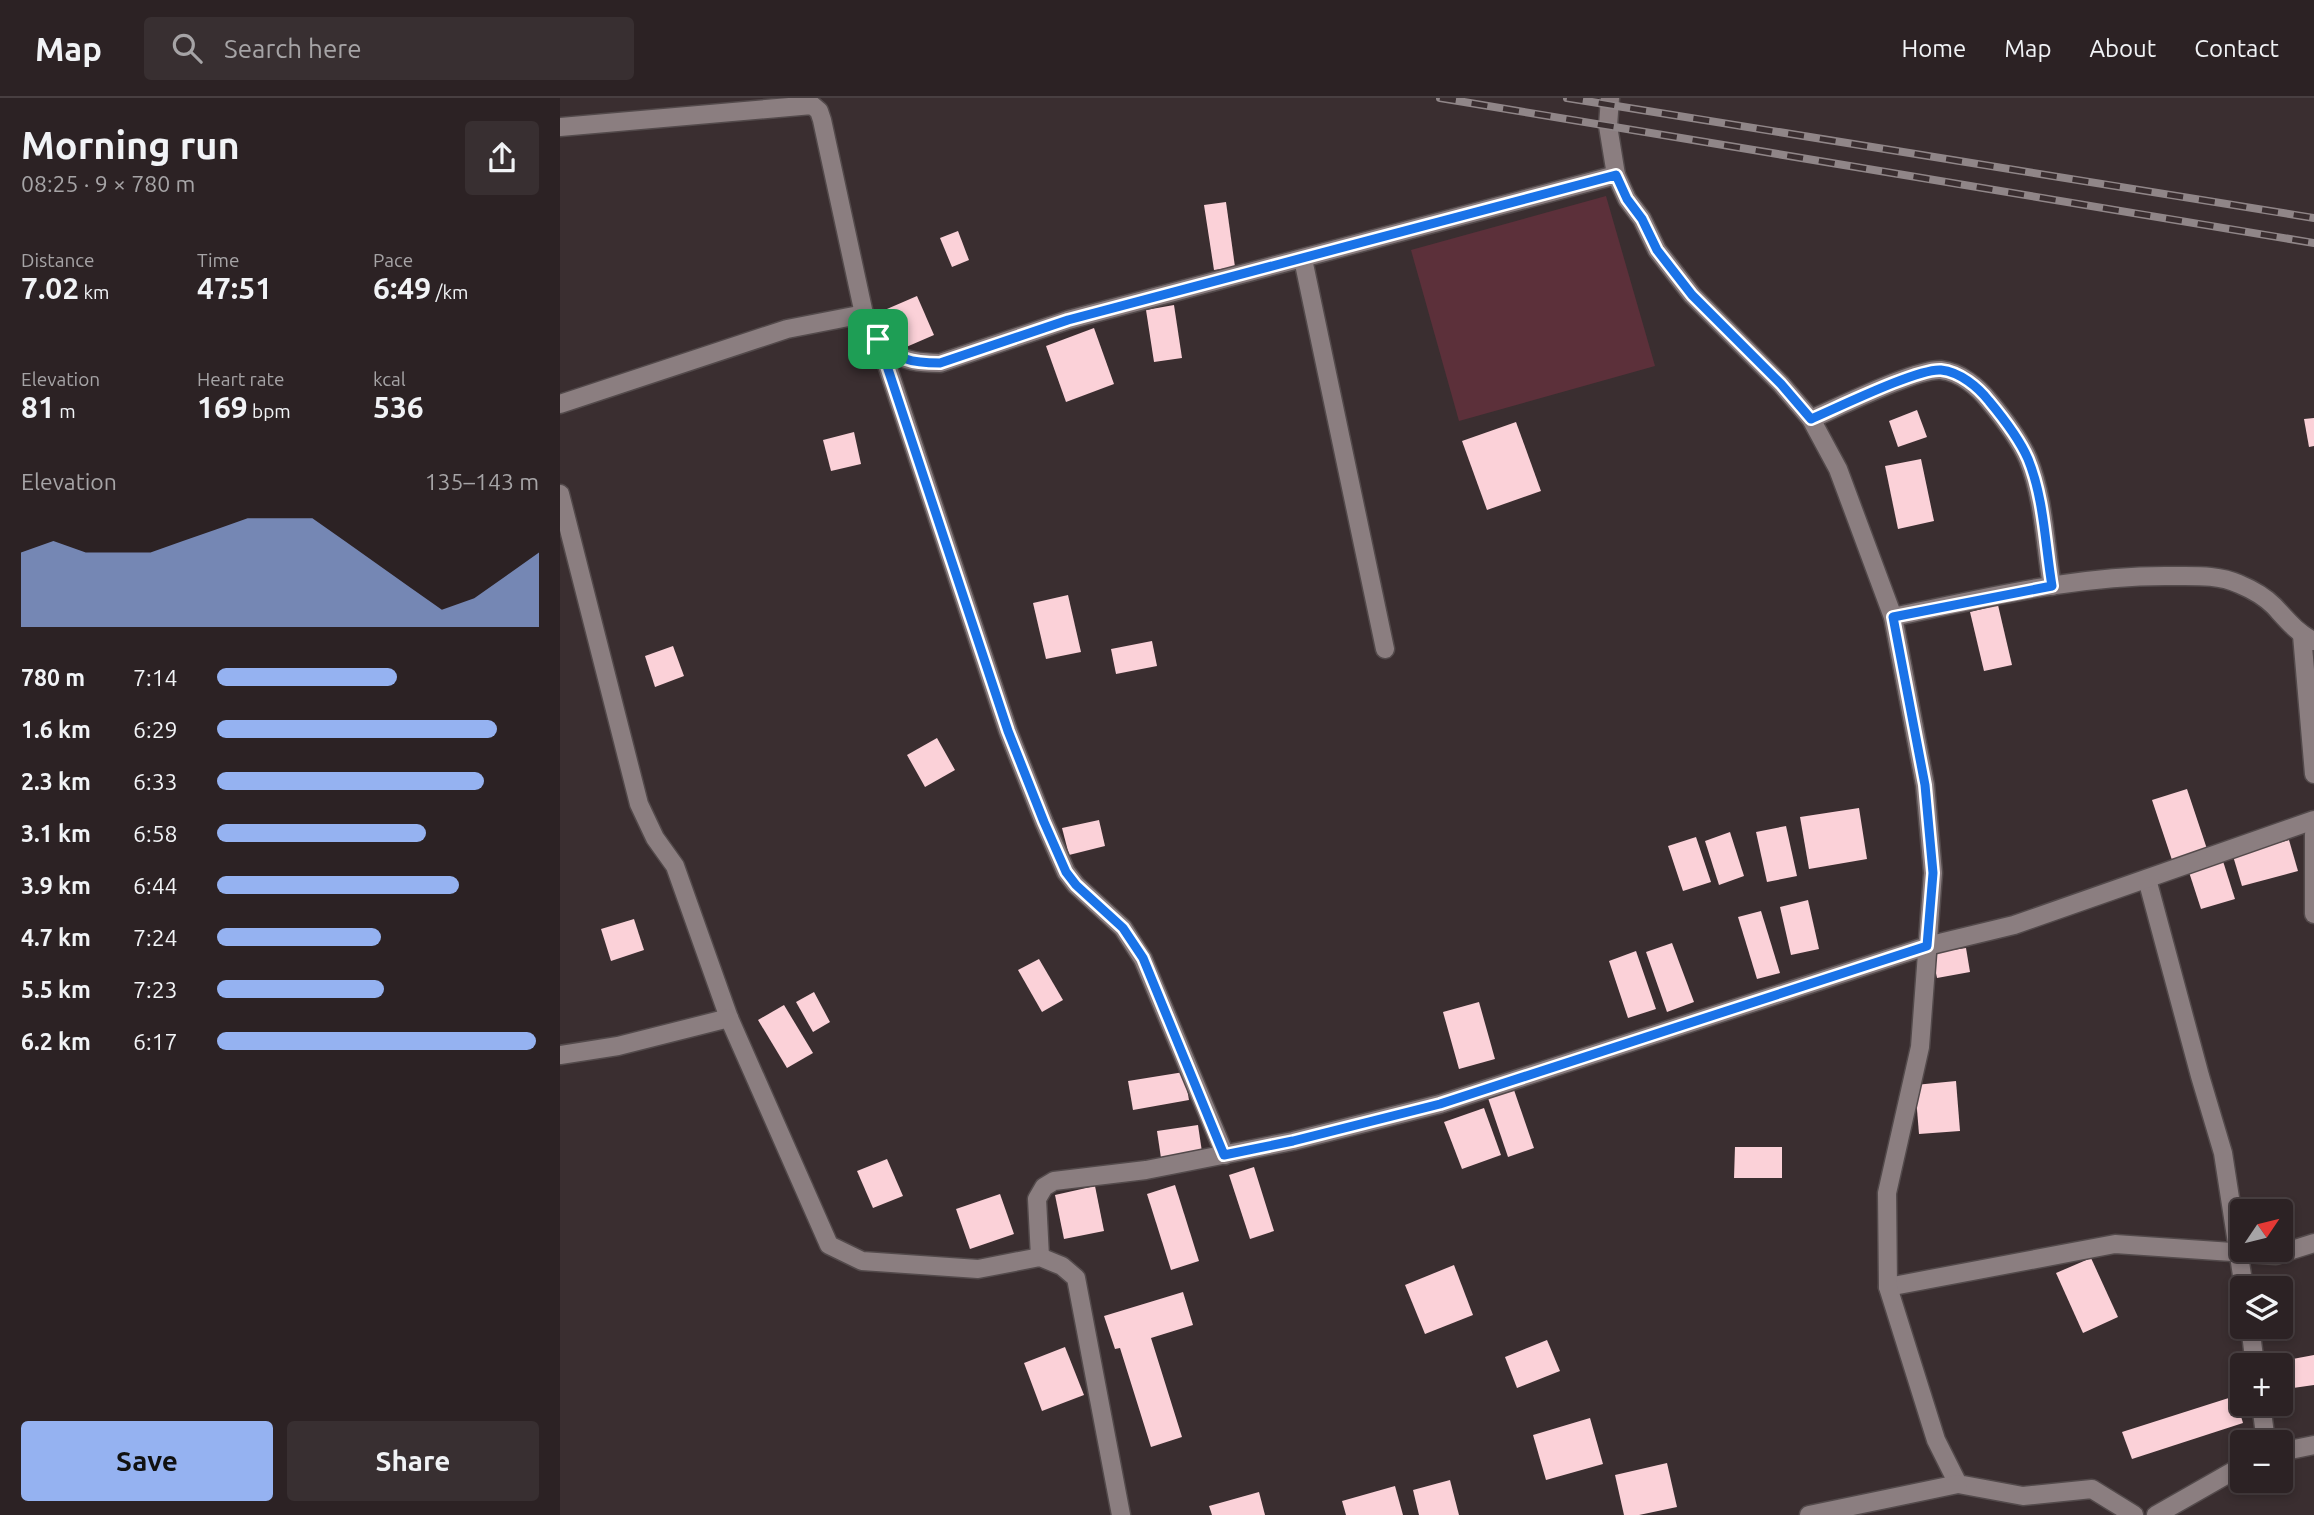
<!DOCTYPE html>
<html lang="en">
<head>
<meta charset="utf-8">
<style>
	body { margin:0; font-family:Ubuntu,sans-serif; background:#382f31; color:#f1f3f6; height:100vh; display:flex; flex-direction:column; font-size:26px; white-space:nowrap }
	* { box-sizing:border-box; margin:0 }
	p { font-size:23px; color:#a6a4a6 }
	.icon { flex:none; width:38px; height:38px; fill:none; stroke:currentColor; stroke-width:2; stroke-linecap:round; stroke-linejoin:round }
	.map { position:relative; flex:1; overflow:hidden }
	.sheet { display:flex; flex-direction:column; background:#2c2224; width:560px }
	.sheet>* { flex:none }
	.needle { width:46px; rotate:55deg }
	.fabs { position:absolute; left:1670px; top:1101px; display:grid; gap:14px }
	.fabs a { display:grid; place-items:center; width:63px; height:63px; border-radius:7px; background:#2c2224; box-shadow:0 4px 10px #0003,0 0 0 2px #483f41; font-size:35px }
	.pin { position:absolute; display:grid; place-items:center; width:60px; height:60px; color:#fff; margin:-30px; border-radius:14px; box-shadow:0 4px 10px #0006 }
	.round { display:grid; place-items:center; flex:none; width:74px; height:74px; border-radius:7px; background:#382f31 }
	.head { display:flex; align-items:center; justify-content:space-between; height:119px; padding:0 21px }
	h1 { font-size:38px; font-weight:600; line-height:52px }
	.metrics { display:grid; grid-template-columns:repeat(3,1fr); gap:10px; height:119px; padding:7px 21px }
	.metrics div { display:grid; align-content:center }
	.metrics b { font-size:30px; font-weight:600 }
	.metrics small { font-size:19px; font-weight:400 }
	.metrics p { font-size:19px }
	.chart { height:196px; padding:14px 21px }
	.chart p { display:flex; justify-content:space-between }
	.chart svg { width:100%; height:126px; margin-top:7px; fill:#95b2f1; opacity:.7 }
	.button { display:flex; gap:14px; margin-top:auto; padding:14px 21px }
	.button a { flex:1; height:80px; border-radius:7px; background:#95b2f1; color:#111; font-size:28px; font-weight:600; line-height:80px; text-align:center }
	.button a+a { background:#382f31; color:#f1f3f6 }
	ul { padding:0 21px; list-style:none; font-size:23px }
	li { display:grid; grid-template-columns:112px 84px 1fr; align-items:center; height:52px }
	li i { height:18px; border-radius:9px; background:#95b2f1 }
	header { display:flex; align-items:center; gap:42px; box-sizing:border-box; height:98px; padding:0 35px; background:#2c2224; border-bottom:2px solid #483f41 }
	header strong { font-size:33px }
	nav { display:flex; gap:38px; margin-inline-start:auto; font-size:24px }
	.search { width:490px; height:63px; background:#382f31; display:flex; align-items:center; gap:18px; box-sizing:border-box; padding:0 24px; border-radius:7px; color:#a6a4a6; font-size:26px }
	main { display:flex; flex:1; min-height:0 }
	.map>svg:first-child { display:block }
	.green { fill:#5c303a }
	.building { fill:#fbd1d8 }
	.lines { fill:none; stroke-linecap:round; stroke-linejoin:round }
	.street-casing { stroke:#534a4b; stroke-width:21 }
	.secondary-casing { stroke:#534a4b; stroke-width:21 }
	.street { stroke:#8b7e80; stroke-width:18 }
	.secondary { stroke:#8b7e80; stroke-width:18 }
	.rail-casing { stroke:#908688; stroke-width:8 }
	.rail { stroke:#3a2e30; stroke-width:5; stroke-dasharray:16; stroke-linecap:butt }
	.route-casing { stroke:#fff; stroke-width:14 }
	.route { stroke:#1a73e8; stroke-width:9 }
</style>
</head>
<body>
<header>
<strong>Map</strong>
<div class="search"><svg class="icon" aria-label="search" viewBox="0 0 24 24"><circle cx="10" cy="10" r="6"/><path d="M15 15l6 6"/></svg>Search here</div>
<nav><a>Home</a><a>Map</a><a>About</a><a>Contact</a></nav>
</header>
<main>
<section class="sheet">
<div class="head"><div><h1>Morning run</h1><p>08:25 · 9 × 780 m</p></div><a class="round"><svg class="icon" aria-label="share" viewBox="0 0 24 24"><path d="M12 15V3M7 8l5-5 5 5M5 13v7h14v-7"/></svg></a></div>
<div class="metrics">
<div><p>Distance</p><b>7.02<small> km</small></b></div>
<div><p>Time</p><b>47:51</b></div>
<div><p>Pace</p><b>6:49<small> /km</small></b></div>
</div>
<div class="metrics">
<div><p>Elevation</p><b>81<small> m</small></b></div>
<div><p>Heart rate</p><b>169<small> bpm</small></b></div>
<div><p>kcal</p><b>536</b></div>
</div>
<div class="chart"><p><span>Elevation</span>135–143 m</p>
<svg viewBox="0 0 160 44" preserveAspectRatio="none"><path d="M0 44V18L10 14L20 18L30 18L40 18L50 14L60 10L70 6L80 6L90 6L100 14L110 22L120 30L130 38L140 34L150 26L160 18V44z"/></svg>
</div>
<ul>
<li><b>780 m</b>7:14<i style="width:56%"></i></li>
<li><b>1.6 km</b>6:29<i style="width:87%"></i></li>
<li><b>2.3 km</b>6:33<i style="width:83%"></i></li>
<li><b>3.1 km</b>6:58<i style="width:65%"></i></li>
<li><b>3.9 km</b>6:44<i style="width:75%"></i></li>
<li><b>4.7 km</b>7:24<i style="width:51%"></i></li>
<li><b>5.5 km</b>7:23<i style="width:52%"></i></li>
<li><b>6.2 km</b>6:17<i style="width:99%"></i></li>
</ul>
<div class="button"><a>Save</a><a>Share</a></div>
</section>
<div class="map">
<svg width="1754" height="1417" viewBox="0 0 1754 1417">
	<rect width="100%" height="100%" fill="#3a2e30"/>
	<polygon class="green" points="1046,98 1095,268 899,323 851,152"/>
	<g class="building">
		<polygon points="666,104 675,169 654,172 644,107"/>
		<polygon points="398,133 409,162 392,169 380,140"/>
		<polygon points="357,198 374,237 337,253 320,214"/>
		<polygon points="614,207 622,260 594,264 586,212"/>
		<polygon points="534,230 554,286 506,304 486,248"/>
		<polygon points="1357,312 1367,339 1338,349 1329,323"/>
		<polygon points="1754,320 1754,348 1749,349 1744,321"/>
		<polygon points="956,324 981,393 927,412 902,343"/>
		<polygon points="294,334 301,366 271,373 263,342"/>
		<polygon points="1361,361 1374,423 1338,431 1325,368"/>
		<polygon points="508,497 521,554 486,561 473,505"/>
		<polygon points="1438,507 1452,567 1424,573 1410,514"/>
		<polygon points="592,543 597,568 556,576 551,551"/>
		<polygon points="113,548 124,578 95,589 85,558"/>
		<polygon points="377,640 395,672 365,689 347,657"/>
		<polygon points="1627,691 1648,754 1613,765 1592,702"/>
		<polygon points="1299,710 1307,761 1249,771 1240,719"/>
		<polygon points="539,722 545,748 509,757 502,730"/>
		<polygon points="1226,728 1237,778 1207,784 1196,734"/>
		<polygon points="1170,734 1184,778 1159,787 1145,743"/>
		<polygon points="1136,739 1151,784 1123,793 1108,748"/>
		<polygon points="1729,742 1738,773 1682,788 1673,758"/>
		<polygon points="1662,760 1675,801 1641,811 1628,771"/>
		<polygon points="1248,802 1259,851 1231,857 1220,809"/>
		<polygon points="1201,813 1220,875 1197,881 1178,819"/>
		<polygon points="74,821 84,852 51,863 41,831"/>
		<polygon points="1112,845 1134,904 1107,914 1086,854"/>
		<polygon points="1406,850 1410,874 1377,880 1372,855"/>
		<polygon points="1076,853 1096,911 1068,920 1049,863"/>
		<polygon points="479,861 503,902 482,914 458,872"/>
		<polygon points="254,894 270,924 253,934 236,904"/>
		<polygon points="919,904 935,961 899,971 883,914"/>
		<polygon points="224,907 253,955 227,970 198,922"/>
		<polygon points="624,974 629,1002 573,1012 568,983"/>
		<polygon points="1396,983 1400,1033 1359,1036 1355,987"/>
		<polygon points="954,992 974,1050 948,1059 928,1000"/>
		<polygon points="924,1010 941,1057 902,1071 884,1024"/>
		<polygon points="638,1027 642,1054 601,1060 597,1033"/>
		<polygon points="1175,1049 1222,1049 1222,1080 1174,1080"/>
		<polygon points="327,1061 343,1098 313,1110 297,1073"/>
		<polygon points="694,1069 714,1133 690,1141 669,1077"/>
		<polygon points="615,1087 639,1163 611,1172 587,1096"/>
		<polygon points="535,1088 544,1133 504,1141 495,1097"/>
		<polygon points="440,1096 454,1136 410,1151 396,1111"/>
		<polygon points="1531,1160 1558,1219 1523,1235 1496,1175"/>
		<polygon points="894,1167 913,1217 865,1236 845,1187"/>
		<polygon points="623,1194 633,1227 591,1240 622,1339 591,1349 560,1250 555,1251 544,1218"/>
		<polygon points="987,1242 1000,1273 957,1290 945,1259"/>
		<polygon points="505,1249 524,1297 482,1313 464,1265"/>
		<polygon points="1754,1257 1754,1287 1720,1292 1720,1267 1701,1267"/>
		<polygon points="1675,1298 1683,1325 1572,1361 1562,1334"/>
		<polygon points="1030,1320 1043,1366 986,1382 973,1337"/>
		<polygon points="1107,1365 1117,1409 1079,1417 1064,1417 1055,1377"/>
		<polygon points="890,1382 899,1417 859,1417 853,1392"/>
		<polygon points="835,1388 843,1417 786,1417 782,1403"/>
		<polygon points="699,1394 705,1417 652,1417 649,1408"/>
	</g>
	<g class="lines">
		<g class="street-casing">
			<g id="street">
				<path d="M0,29L252,7L259,13L262,22L304,216C326,253 334,265 380,265L508,222L1056,77"/>
				<polyline points="743,161 825,551"/>
				<polyline points="320,246 448,633 484,724 506,774 516,787 563,830 583,861 665,1057"/>
				<polyline points="0,306 227,231 304,216"/>
				<path d="M1251,321C1277,310 1357,270 1381,272C1400,274 1418,289 1429,303C1444,321 1459,340 1468,361C1484,400 1485,447 1492,488"/>
				<polyline points="0,396 79,706 95,740 115,768 169,920"/>
				<path d="M1333,519C1426,500 1520,476 1616,478C1637,478 1659,477 1679,486C1691,491 1705,499 1714,508C1727,522 1737,535 1754,543"/>
				<polyline points="1742,537 1754,676"/>
				<polyline points="1754,736 1754,816"/>
				<polyline points="1587,781 1640,978 1663,1055 1684,1190"/>
				<polyline points="480,1159 477,1101 484,1089 494,1083 586,1072 733,1043 880,1006 1367,848 1454,827 1754,722"/>
				<polyline points="1328,1189 1555,1146 1716,1157 1754,1145"/>
				<polyline points="1690,1228 1695,1267"/>
				<polyline points="1701,1306 1706,1344"/>
				<polyline points="1720,1354 1754,1347"/>
				<polyline points="1596,1417 1682,1368"/>
			</g>
		</g>
		<g class="secondary-casing">
			<g id="secondary">
				<polyline points="1050,0 1048,28 1056,77 1067,101 1082,121 1097,152 1132,197 1221,286 1251,321 1278,371 1333,519 1365,687 1373,775 1360,949 1327,1095 1328,1189 1376,1342 1398,1386 1463,1398 1532,1391 1574,1417"/>
				<polyline points="0,957 58,948 169,920 269,1147 302,1163 418,1171 480,1159 502,1168 516,1180 561,1417"/>
				<polyline points="1249,1417 1398,1386"/>
			</g>
		</g>
		<use href="#street" class="street"/>
		<use href="#secondary" class="secondary"/>
		<g class="rail-casing">
			<g id="rail">
				<polyline points="880,0 1754,145"/>
				<polyline points="1007,0 1754,120"/>
			</g>
		</g>
		<use href="#rail" class="rail"/>
	</g>
	<g class="lines">
		<g class="route-casing">
			<path id="route" d="M1056,77L1067,101L1082,121L1097,152L1132,197L1221,286L1251,321C1277,310 1358,270 1381,272C1400,274 1418,289 1429,303C1444,321 1459,340 1468,361C1484,400 1485,446 1492,488L1333,519L1365,687L1373,775L1367,848L880,1006L733,1043L664,1057L583,860L563,830L516,787L506,774L484,724L448,633L318,241C340,262 349,265 380,265L508,222Z"/>
		</g>
		<use href="#route" class="route"/>
	</g>
</svg>
<div class="fabs">
<a><svg class="needle" viewBox="-14 -14 28 28"><path d="M0-13l5 13h-10z" fill="#e53935"/><path d="M0 13l5-13h-10z" fill="#a6a4a6"/></svg></a>
<a><svg class="icon" aria-label="layers" viewBox="0 0 24 24"><path d="M12 4l9 5-9 5-9-5zM3 14l9 5 9-5"/></svg></a>
<a>+</a>
<a>−</a>
</div>
<div class="pin" style="left:318px;top:241px;background:#1e9e55"><svg class="icon" aria-label="arrive" viewBox="0 0 24 24"><path d="M6 21V4h12l-3 4 3 4H6"/></svg></div>
</div>
</main>
</body>
</html>
